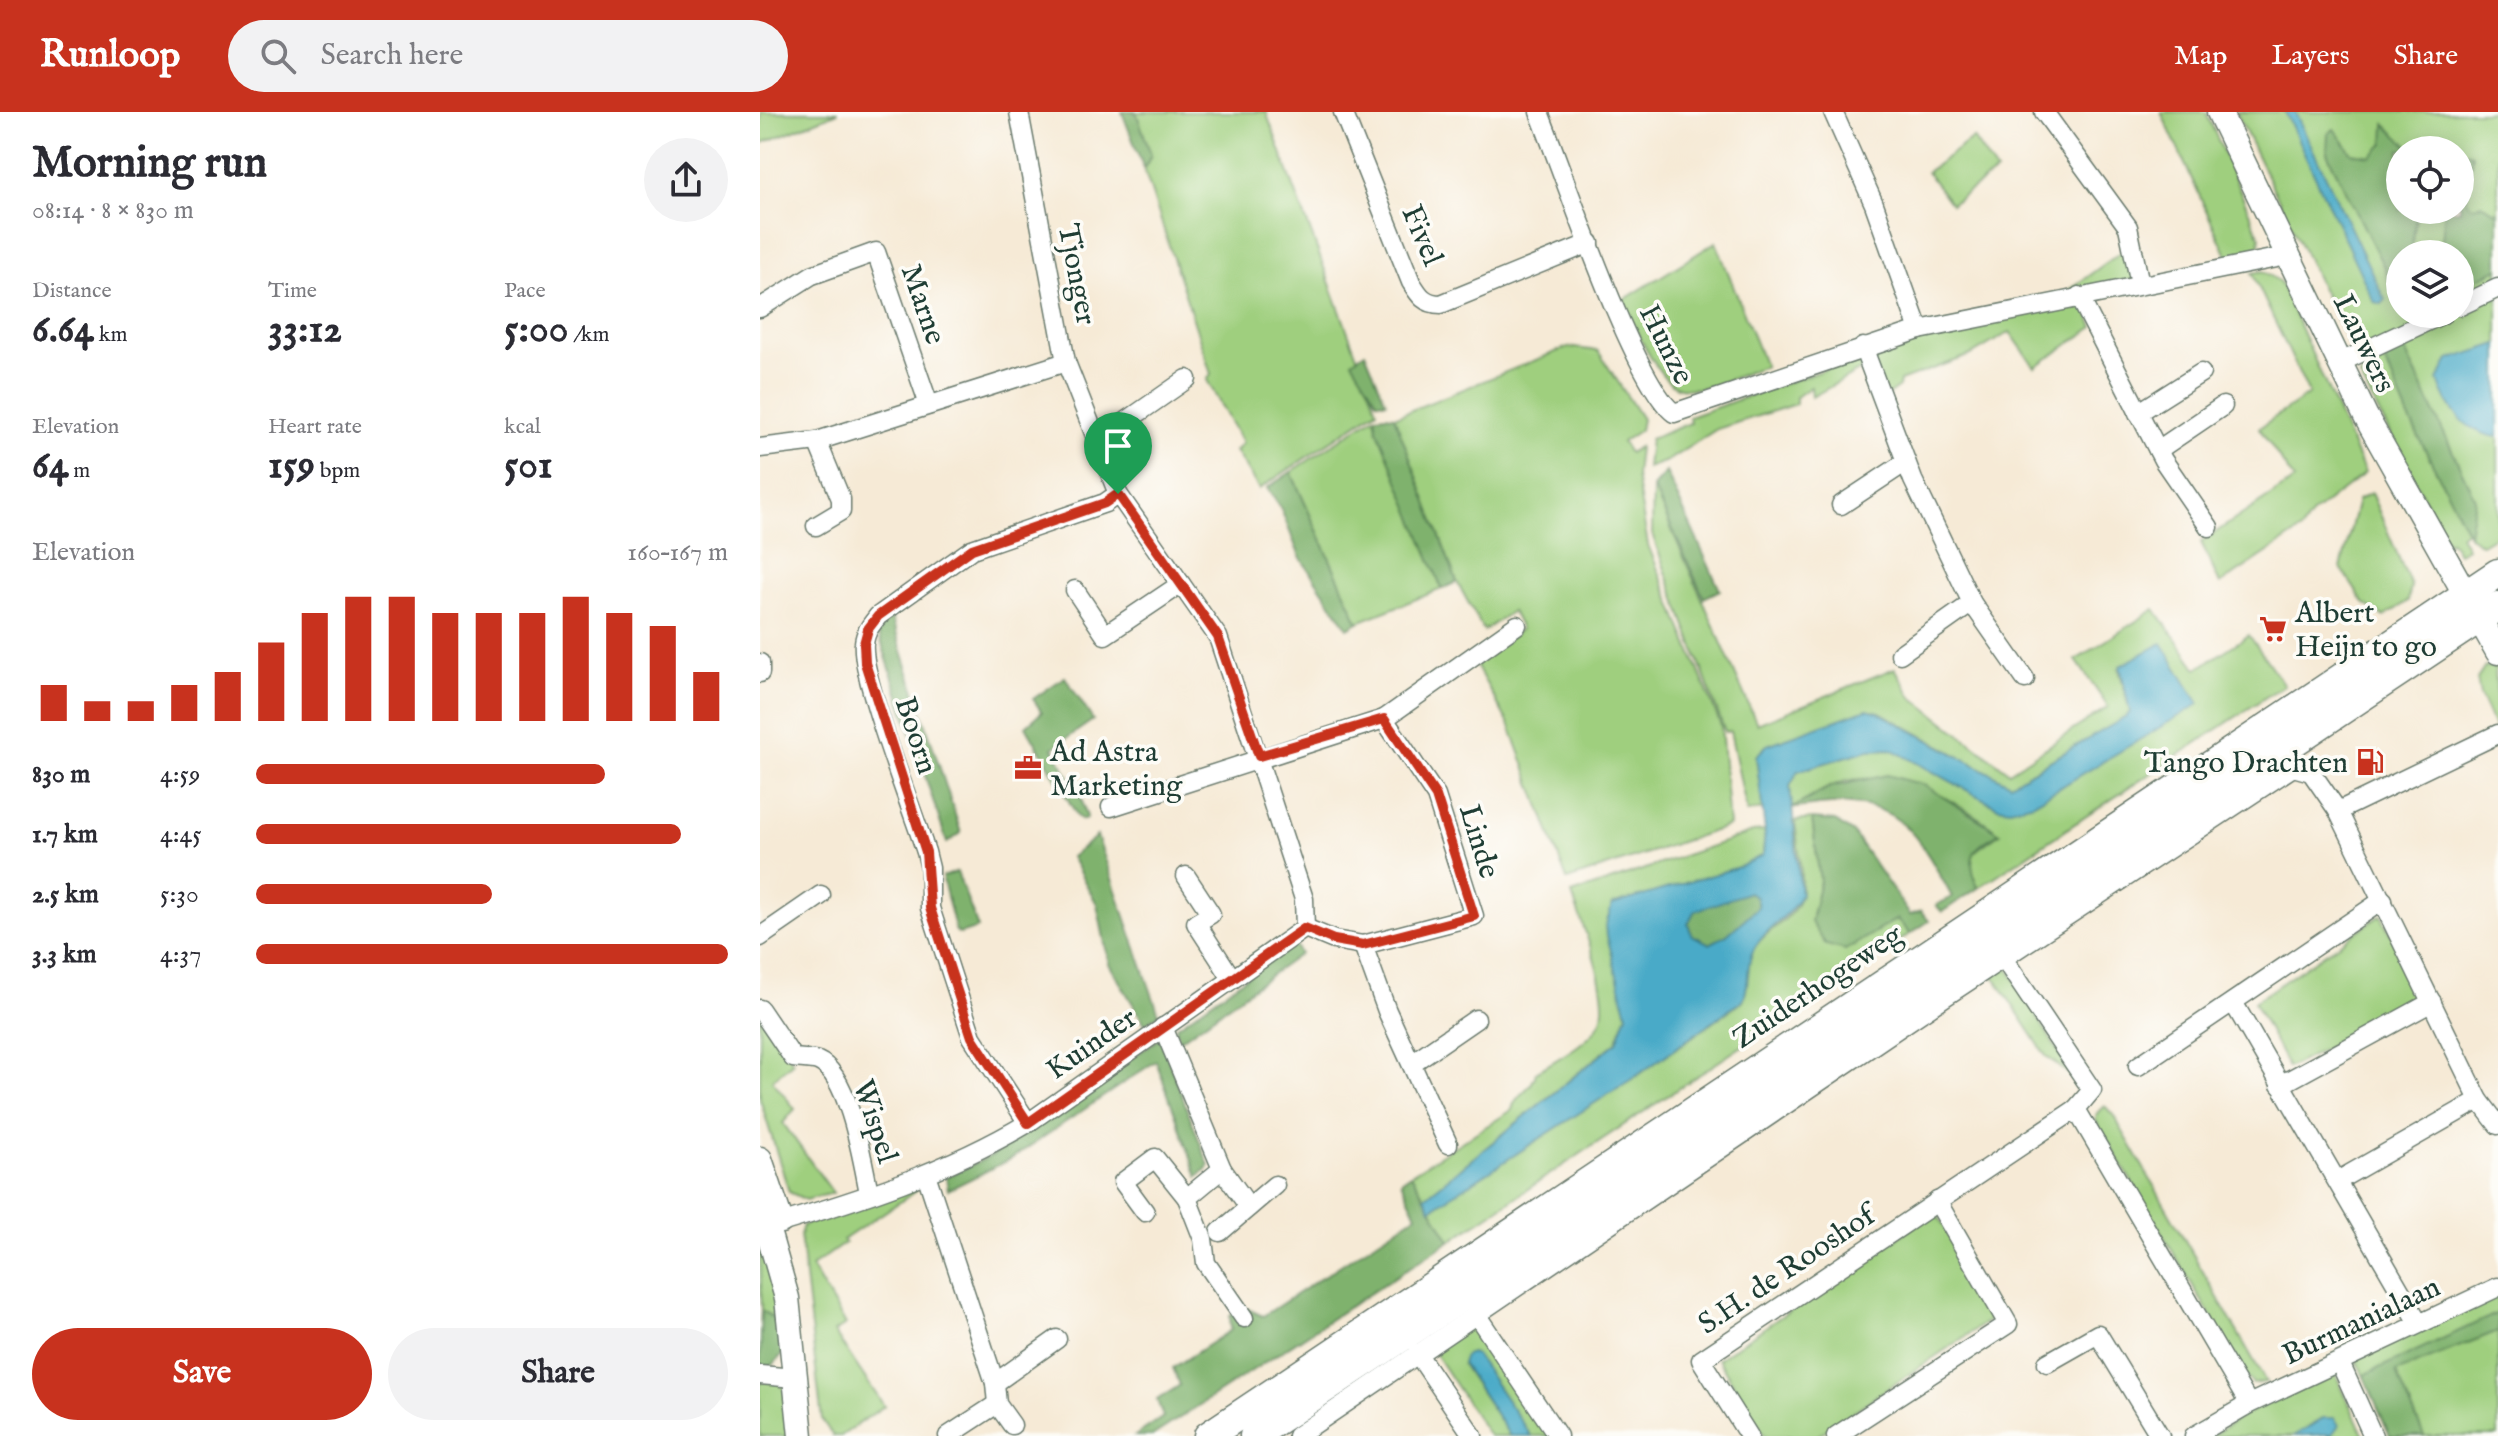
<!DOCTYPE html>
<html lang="en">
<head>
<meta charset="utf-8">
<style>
	body { margin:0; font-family:"IM FELL English",serif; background:#f2f2f3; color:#2b2b33; height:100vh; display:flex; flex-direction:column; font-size:30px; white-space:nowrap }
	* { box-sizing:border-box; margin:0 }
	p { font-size:26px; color:#7c7c81 }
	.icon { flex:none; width:44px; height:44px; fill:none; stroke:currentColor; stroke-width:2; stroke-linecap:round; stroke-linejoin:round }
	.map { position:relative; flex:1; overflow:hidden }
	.details { display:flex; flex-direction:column; background:#fff; width:760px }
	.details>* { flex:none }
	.controls { position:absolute; left:1626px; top:24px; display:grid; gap:16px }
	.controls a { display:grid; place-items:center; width:88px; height:88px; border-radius:50%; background:#fff; box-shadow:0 4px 20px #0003; font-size:40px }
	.pin { position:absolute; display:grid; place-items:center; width:68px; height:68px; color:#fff; margin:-82px -34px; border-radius:50% 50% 50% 0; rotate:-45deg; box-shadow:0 0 8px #0007 }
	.pin .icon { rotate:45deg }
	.round { display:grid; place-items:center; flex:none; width:84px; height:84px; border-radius:42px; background:#f2f2f3 }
	.overview { display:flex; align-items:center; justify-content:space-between; height:136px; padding:0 32px }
	h1 { font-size:44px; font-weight:700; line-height:60px }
	.figures { display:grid; grid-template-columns:repeat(3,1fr); gap:12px; height:136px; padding:8px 32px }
	.figures div { display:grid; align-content:center }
	.figures b { font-size:40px; font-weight:700 }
	.figures small { font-size:22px; font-weight:400 }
	.figures p { font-size:22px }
	.chart { height:224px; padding:16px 32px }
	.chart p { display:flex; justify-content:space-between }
	.chart svg { width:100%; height:144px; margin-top:8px; stroke:#c8321e; stroke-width:6 }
	.action { display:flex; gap:16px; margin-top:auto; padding:16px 32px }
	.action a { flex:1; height:92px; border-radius:48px; background:#c8321e; color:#fff; font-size:32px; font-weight:700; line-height:92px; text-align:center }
	.action a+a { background:#f2f2f3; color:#2b2b33 }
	ul { padding:0 32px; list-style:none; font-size:26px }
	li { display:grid; grid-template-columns:128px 96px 1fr; align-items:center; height:60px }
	li i { height:20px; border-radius:10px; background:#c8321e }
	header { display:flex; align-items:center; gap:48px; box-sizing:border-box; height:112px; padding:0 40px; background:#c8321e; color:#fff }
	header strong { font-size:38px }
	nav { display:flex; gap:44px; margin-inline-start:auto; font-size:28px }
	.search { width:560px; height:72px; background:#f2f2f3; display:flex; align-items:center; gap:20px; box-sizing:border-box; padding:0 28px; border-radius:44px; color:#7c7c81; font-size:30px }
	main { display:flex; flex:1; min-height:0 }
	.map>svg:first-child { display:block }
	.green { fill:#9fcf7e; stroke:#5f8659; stroke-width:2; fill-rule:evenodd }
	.forest { fill:#7fb26d; stroke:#4f7850; stroke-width:2 }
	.water { fill:#49aac8; stroke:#34747e; stroke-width:2; fill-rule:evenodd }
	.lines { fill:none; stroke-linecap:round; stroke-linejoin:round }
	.street-casing { stroke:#6a7a6d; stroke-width:21 }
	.secondary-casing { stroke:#6a7a6d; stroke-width:27 }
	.primary-casing { stroke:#6a7a6d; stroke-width:31 }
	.street { stroke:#fff; stroke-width:18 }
	.secondary { stroke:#fff; stroke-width:24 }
	.primary { stroke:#fff; stroke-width:28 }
	.route-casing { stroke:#fff; stroke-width:16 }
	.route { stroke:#c8321e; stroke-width:10 }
	.labels { text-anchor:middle; stroke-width:7; stroke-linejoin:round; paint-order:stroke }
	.street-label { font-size:30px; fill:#1f3d34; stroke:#fdfcf7 }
	.poi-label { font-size:30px; fill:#1f3d34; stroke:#fdfcf7; text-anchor:start }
</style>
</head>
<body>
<header>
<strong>Runloop</strong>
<div class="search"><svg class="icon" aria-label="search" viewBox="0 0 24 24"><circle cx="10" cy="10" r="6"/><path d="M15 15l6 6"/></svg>Search here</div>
<nav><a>Map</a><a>Layers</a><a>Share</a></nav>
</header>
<main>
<section class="details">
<div class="overview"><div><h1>Morning run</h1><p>08:14 · 8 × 830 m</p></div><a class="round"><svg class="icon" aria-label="share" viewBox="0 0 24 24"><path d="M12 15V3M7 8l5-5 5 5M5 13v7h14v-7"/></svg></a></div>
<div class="figures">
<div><p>Distance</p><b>6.64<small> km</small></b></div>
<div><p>Time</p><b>33:12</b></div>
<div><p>Pace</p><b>5:00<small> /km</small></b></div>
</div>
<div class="figures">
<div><p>Elevation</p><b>64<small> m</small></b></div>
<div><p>Heart rate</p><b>159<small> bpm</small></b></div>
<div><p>kcal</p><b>501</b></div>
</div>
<div class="chart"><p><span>Elevation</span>160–167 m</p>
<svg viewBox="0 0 160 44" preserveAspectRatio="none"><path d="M5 44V33M15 44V38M25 44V38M35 44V33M45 44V29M55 44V20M65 44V11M75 44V6M85 44V6M95 44V11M105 44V11M115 44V11M125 44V6M135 44V11M145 44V15M155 44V29"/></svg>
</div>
<ul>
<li><b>830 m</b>4:59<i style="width:74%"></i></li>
<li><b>1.7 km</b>4:45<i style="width:90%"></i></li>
<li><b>2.5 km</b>5:30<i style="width:50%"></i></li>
<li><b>3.3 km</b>4:37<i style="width:100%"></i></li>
</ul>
<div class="action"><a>Save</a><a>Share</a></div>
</section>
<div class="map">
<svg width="1738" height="1324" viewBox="0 0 1738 1324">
	<rect width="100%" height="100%" fill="#fdfcf7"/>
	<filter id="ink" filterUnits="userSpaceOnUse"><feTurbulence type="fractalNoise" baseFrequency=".0125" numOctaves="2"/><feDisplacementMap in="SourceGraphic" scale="16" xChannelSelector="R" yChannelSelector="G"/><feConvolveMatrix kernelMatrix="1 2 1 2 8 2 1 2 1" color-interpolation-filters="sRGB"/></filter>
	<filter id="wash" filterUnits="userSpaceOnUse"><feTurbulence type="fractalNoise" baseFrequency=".006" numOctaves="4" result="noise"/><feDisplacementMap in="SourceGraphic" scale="32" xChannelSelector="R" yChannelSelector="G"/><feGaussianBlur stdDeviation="1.8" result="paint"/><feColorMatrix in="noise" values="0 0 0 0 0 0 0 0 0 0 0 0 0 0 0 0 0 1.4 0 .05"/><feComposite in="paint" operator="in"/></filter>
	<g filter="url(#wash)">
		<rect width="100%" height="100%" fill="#f6ead6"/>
		<g class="green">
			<polygon points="1,0 78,0 0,32"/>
			<polygon points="376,0 506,0 617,298 499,377 475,339 482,331 447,268 451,262 384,57 391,43"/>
			<polygon points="1401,0 1446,0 1500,125 1499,137 1490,146 1470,150"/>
			<path d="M1476,0H1738V422L1721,432L1709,423V418L1700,423L1707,436L1698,441L1691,429L1687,430L1600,265L1603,261ZM1640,38H1700V98H1640ZM1640,142H1700V202H1640Z"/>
			<polygon points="1213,26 1236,60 1191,92 1167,60"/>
			<path d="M956,130L1005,254C980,262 946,281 920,276C898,272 872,208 862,189Z"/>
			<polygon points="1372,132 1380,173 1320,184 1334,215 1275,255 1250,220 1211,243 1140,269 1139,275 1122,287 1103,235 1295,188"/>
			<polygon points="1503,159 1520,170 1605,361 1552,402 1541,418 1460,472 1441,430 1534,368 1499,316 1549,282 1492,161"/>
			<polygon points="808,235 838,239 882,307 880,318 862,330 869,341 879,335 876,364 888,433 961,614 969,714 807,768 750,614 715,552 761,517 752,499 724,519 697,470 634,305"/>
			<polygon points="1100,245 1104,256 1052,285 1051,275 1036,285 1036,292 957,317 907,349 887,356 890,327 930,311 929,305"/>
			<polygon points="615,304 682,477 598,510 531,360"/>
			<path d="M893,375L997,612L1135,556L1152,585L1249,660L1348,595L1316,548L1395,497L1437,557L1489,523L1524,573L1218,776L1211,754L1214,740L1240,721C1196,689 1155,663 1099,667C1075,668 1052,685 1031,697L1030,674L1038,659L1108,638L1131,637L1182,663L1274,691L1438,592L1359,557L1370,600L1366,605L1250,672L1120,600L1107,597L1007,633L996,644L1003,697L987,700L970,619L965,620L892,422Z"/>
			<polygon points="1611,381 1651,474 1648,489 1624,505 1604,491 1581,456 1598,388"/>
			<polygon points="1735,554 1738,613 1734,614 1720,583 1717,567 1725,555"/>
			<path d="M1052,707L1060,769L1052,803L1085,838L1137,807L1150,822L690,1129L671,1097L878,963L983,889C990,873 985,860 989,846C998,819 1035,810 1040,784C1044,766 1037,729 1035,709Z"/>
			<path d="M1005,719L1003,743L983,754L852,793L859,863L867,902L856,930L665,1085L651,1062L752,998C755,981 774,977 776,960C796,947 829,932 840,910C853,883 821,811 812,782L993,720Z"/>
			<polygon points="1621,803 1663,887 1528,956 1494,890"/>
			<polygon points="1245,851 1314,966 1286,944 1231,860"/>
			<polygon points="0,904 33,950 12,968 35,997 23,1011 73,1081 46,1088 29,1080 0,987"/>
			<polygon points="1345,994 1354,1004 1506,1270 1493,1272 1487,1266 1336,1009 1336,1003"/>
			<polygon points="153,1075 156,1079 83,1128 85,1131 51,1155 86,1213 74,1220 124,1294 81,1324 73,1324 62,1308 40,1123 43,1113"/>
			<polygon points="1171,1103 1179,1105 1234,1205 1057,1324 1005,1324 958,1247"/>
			<polygon points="9,1135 23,1221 14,1206 2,1198 0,1141"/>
			<polygon points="1738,1181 1738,1324 1631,1324 1595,1245"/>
			<polygon points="717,1210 795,1324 771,1324 716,1243 711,1241 702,1252 750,1324 729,1324 675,1242 675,1237"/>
			<polygon points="1575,1261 1604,1324 1568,1324 1572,1322 1564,1306 1533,1324 1451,1324 1492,1299"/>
			<polygon points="0,1270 18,1270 27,1279 33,1324 0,1324"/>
		</g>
		<g class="forest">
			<polygon points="362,0 376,0 391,43 384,57"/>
			<polygon points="1625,12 1652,38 1640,38 1640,98 1657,98 1651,142 1640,142 1638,197 1624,155 1567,41 1568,22 1574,17 1592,41 1611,44 1624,32"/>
			<polygon points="1704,40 1712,42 1707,89 1713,95 1721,92 1738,101 1738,157 1700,176 1700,142 1681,142 1681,138 1685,98 1700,98 1700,42"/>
			<polygon points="1641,230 1715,387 1709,423 1649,306 1622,242"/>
			<polygon points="605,240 626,290 617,289 592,249"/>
			<polygon points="625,303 634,304 697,470 682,477 617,317 615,304"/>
			<polygon points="531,360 598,510 588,516 540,445 520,395 507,376"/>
			<polygon points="906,360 960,478 944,486 893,375"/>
			<polygon points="131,505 201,721 187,731 118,520"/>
			<polygon points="305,565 333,608 293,636 321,686 327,705 323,708 318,705 266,614 282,600 273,587"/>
			<path d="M1127,663L1164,673L1240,721C1210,737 1207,744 1218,776L1182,800L1176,793L1192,785C1148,702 1128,680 1031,697L1070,675Z"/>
			<polygon points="1052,707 1075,709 1093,721 1150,803 1161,799 1169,809 1150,822 1137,807 1085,838 1066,833 1051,810 1060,769"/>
			<polygon points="337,724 399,902 385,912 349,852 337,792 311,745"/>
			<polygon points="197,760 218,816 200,822 196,820 182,765"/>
			<polygon points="989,780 996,785 998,795 967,823 950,832 932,823 928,812 935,798"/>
			<polygon points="534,831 540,842 419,929 416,915"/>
			<polygon points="400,926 449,1054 438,1065 396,949 251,1047 188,1078 186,1065 233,1043"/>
			<polygon points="651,1062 690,1129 392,1324 375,1324 403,1305 397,1288 420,1273 413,1256 471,1218 470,1204 483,1195 503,1204 657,1103 641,1069"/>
			<path d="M2,1198C19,1209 23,1220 25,1239L13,1253L0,1255Z"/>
			<polygon points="1738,1201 1738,1219 1636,1260 1664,1324 1630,1324 1604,1263"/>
		</g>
		<g class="water">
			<polygon points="1525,0 1535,0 1625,188 1622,192 1614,190"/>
			<path d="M1738,232V325C1706,321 1687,297 1678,268L1689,248Z"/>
			<path d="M1402,531L1439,592L1274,691L1250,697L1238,695L1131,637L1108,638L1038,659L1030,674L1041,783C1030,805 1008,814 995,835C985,851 991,870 983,888L878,963L671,1097L665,1085L857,930L867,902L845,816L852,793L982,754L1003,743L1005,719L996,644L1007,633L1107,597L1118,600L1250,672L1366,605L1370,600L1360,554ZM989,780L996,785L998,795L967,823L950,832L932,823L928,812L935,799Z"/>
			<polygon points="711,1241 716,1243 771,1324 750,1324 702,1251 705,1243"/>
			<polygon points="1564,1306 1574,1306 1579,1313 1572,1322 1533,1324"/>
		</g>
	</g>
	<g filter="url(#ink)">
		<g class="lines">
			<g class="street-casing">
				<g id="street">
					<polyline points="259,0 306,250 358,382 458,525 544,787 545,816"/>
					<path d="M583,0L651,170C659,183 664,192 681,192L830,131"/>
					<path d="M779,0C802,57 874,272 914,301L1159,218L1527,144"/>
					<polyline points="1073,0 1114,92 1159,218"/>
					<polyline points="1284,0 1368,115 1380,172"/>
					<polyline points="1319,184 1403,348 1449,415"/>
					<polyline points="1700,194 1738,176"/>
					<polyline points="0,196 52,163 116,140 169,293"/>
					<polyline points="1103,235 1153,368 1212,491 1265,567"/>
					<polyline points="1579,251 1683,202"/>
					<polyline points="1378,301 1441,261"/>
					<polyline points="335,331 427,267"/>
					<polyline points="0,336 57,329 306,250"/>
					<polyline points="1398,338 1463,294"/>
					<polyline points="1081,393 1146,350"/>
					<polyline points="56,414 81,399 81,387 57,329"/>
					<polyline points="315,478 345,523 421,472"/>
					<polyline points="1140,542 1212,491"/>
					<polyline points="0,551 0,561"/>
					<polyline points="351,695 624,607 757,513"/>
					<polyline points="1578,699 1719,988 1738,1013"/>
					<polyline points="426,764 451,802 436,811 471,865"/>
					<polyline points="545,816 574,828 603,833 714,804 676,684 624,607"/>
					<polyline points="0,825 61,783"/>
					<polyline points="603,833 627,899 688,1032"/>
					<polyline points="1250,856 1332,978 1316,997 1489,1292"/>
					<polyline points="1473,890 1659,1211"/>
					<path d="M0,897L33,946C41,947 51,947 58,949C89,962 103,1051 109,1081"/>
					<polyline points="403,915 462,1057 427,1086 443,1127 446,1151 484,1206"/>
					<polyline points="652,951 716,907"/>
					<polyline points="1378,954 1623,788"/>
					<polyline points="1520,973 1672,890"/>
					<path d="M268,1011L212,925L170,796V756L166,740C153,699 100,565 104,531C105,520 111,513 118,504L212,437L345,391L358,382"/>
					<polyline points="462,1057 489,1095"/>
					<polyline points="166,1062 235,1271 237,1292 252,1313"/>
					<polyline points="1579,1068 1719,988"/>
					<polyline points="385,1100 363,1070 395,1046 427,1086"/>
					<path d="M10,1114C99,1088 188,1059 268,1011L545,816"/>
					<polyline points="460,1120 515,1073"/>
					<polyline points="716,1202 798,1324"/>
					<polyline points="657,1241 713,1324"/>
					<polyline points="1287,1251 1338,1222 1400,1324"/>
					<polyline points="1580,1251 1613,1324"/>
					<polyline points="0,1263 35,1266"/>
					<polyline points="235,1271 297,1227"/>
					<polyline points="188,1324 237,1292"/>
					<polyline points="537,1324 1186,884 1533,655 1551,660 1578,699 1738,622"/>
					<polyline points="989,1324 941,1248 1316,997"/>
					<polyline points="1076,1324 1248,1212 1177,1089"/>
					<polyline points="1434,1324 1489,1292 1738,1175"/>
				</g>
			</g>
			<g class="secondary-casing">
				<g id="secondary">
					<polyline points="1459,0 1606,305 1738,540"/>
					<polyline points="0,1047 21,1109"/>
					<polyline points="0,1091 27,1186 41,1324"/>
				</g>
			</g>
			<g class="primary-casing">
				<g id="primary">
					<polyline points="448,1324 1738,461"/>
					<polyline points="494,1324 1738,494"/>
				</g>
			</g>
			<use href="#street" class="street"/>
			<use href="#secondary" class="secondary"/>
			<use href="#primary" class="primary"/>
		</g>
	</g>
	<g class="lines" filter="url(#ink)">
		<g class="route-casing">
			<polygon id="route" points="358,382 458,525 499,644 624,607 676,684 714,804 603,833 574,828 545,816 268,1011 212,925 170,796 166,740 105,551 104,532 108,517 118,504 212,437 345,391"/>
		</g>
		<use href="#route" class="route"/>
	</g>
	<defs>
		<g id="supermarket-bare" transform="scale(2.16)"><path d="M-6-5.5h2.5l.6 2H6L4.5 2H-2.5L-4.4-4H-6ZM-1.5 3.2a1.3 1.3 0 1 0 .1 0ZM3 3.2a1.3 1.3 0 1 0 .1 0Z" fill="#c8321e" stroke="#fdfcf7" stroke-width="2.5" paint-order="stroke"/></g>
		<g id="fuel-bare" transform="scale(2.16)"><path d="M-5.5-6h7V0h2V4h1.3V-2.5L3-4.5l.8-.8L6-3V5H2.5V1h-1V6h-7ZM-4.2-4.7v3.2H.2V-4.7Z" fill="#c8321e" stroke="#fdfcf7" stroke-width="2.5" paint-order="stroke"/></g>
		<g id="office-bare" transform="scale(2.16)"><path d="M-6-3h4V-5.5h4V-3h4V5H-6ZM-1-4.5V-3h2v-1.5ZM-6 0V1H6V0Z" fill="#c8321e" stroke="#fdfcf7" stroke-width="2.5" paint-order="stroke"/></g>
	</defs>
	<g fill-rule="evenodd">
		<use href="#supermarket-bare" x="1513" y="517"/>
		<use href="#fuel-bare" x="1610" y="650"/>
		<use href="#office-bare" x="268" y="656"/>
	</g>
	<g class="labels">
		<g class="street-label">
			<text transform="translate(663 123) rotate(67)" y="10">Fivel</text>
			<text transform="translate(318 162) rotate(79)" y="10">Tjonger</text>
			<text transform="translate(164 192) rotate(71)" y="10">Marne</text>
			<text transform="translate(1605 231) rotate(64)" y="10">Lauwers</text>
			<text transform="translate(907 232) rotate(63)" y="10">Hunze</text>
			<text transform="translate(157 623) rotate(72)" y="10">Boorn</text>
			<text transform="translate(720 729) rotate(73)" y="10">Linde</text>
			<text transform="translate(1057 874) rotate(-34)" y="10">Zuiderhogeweg</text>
			<text transform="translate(331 931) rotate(-35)" y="10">Kuinder</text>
			<text transform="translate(116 1009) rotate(72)" y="10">Wispel</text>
			<text transform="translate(1026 1157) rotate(-34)" y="10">S.H. de Rooshof</text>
			<text transform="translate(1601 1208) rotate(-25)" y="10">Burmanialaan</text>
		</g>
		<g class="poi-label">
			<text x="1535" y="510">Albert<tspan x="1535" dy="34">Heijn to go</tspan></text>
			<text x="290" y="649">Ad Astra<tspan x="290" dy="34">Marketing</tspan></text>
			<text x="1588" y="660" text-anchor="end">Tango Drachten</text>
		</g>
	</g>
</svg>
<div class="controls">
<a><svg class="icon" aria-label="locate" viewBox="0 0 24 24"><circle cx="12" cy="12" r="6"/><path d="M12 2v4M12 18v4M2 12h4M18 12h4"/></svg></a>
<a><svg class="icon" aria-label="layers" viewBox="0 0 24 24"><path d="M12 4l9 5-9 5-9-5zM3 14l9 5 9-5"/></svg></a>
</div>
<div class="pin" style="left:358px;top:382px;background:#1e9e55"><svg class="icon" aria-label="arrive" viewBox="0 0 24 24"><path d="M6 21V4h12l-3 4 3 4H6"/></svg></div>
</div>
</main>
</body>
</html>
